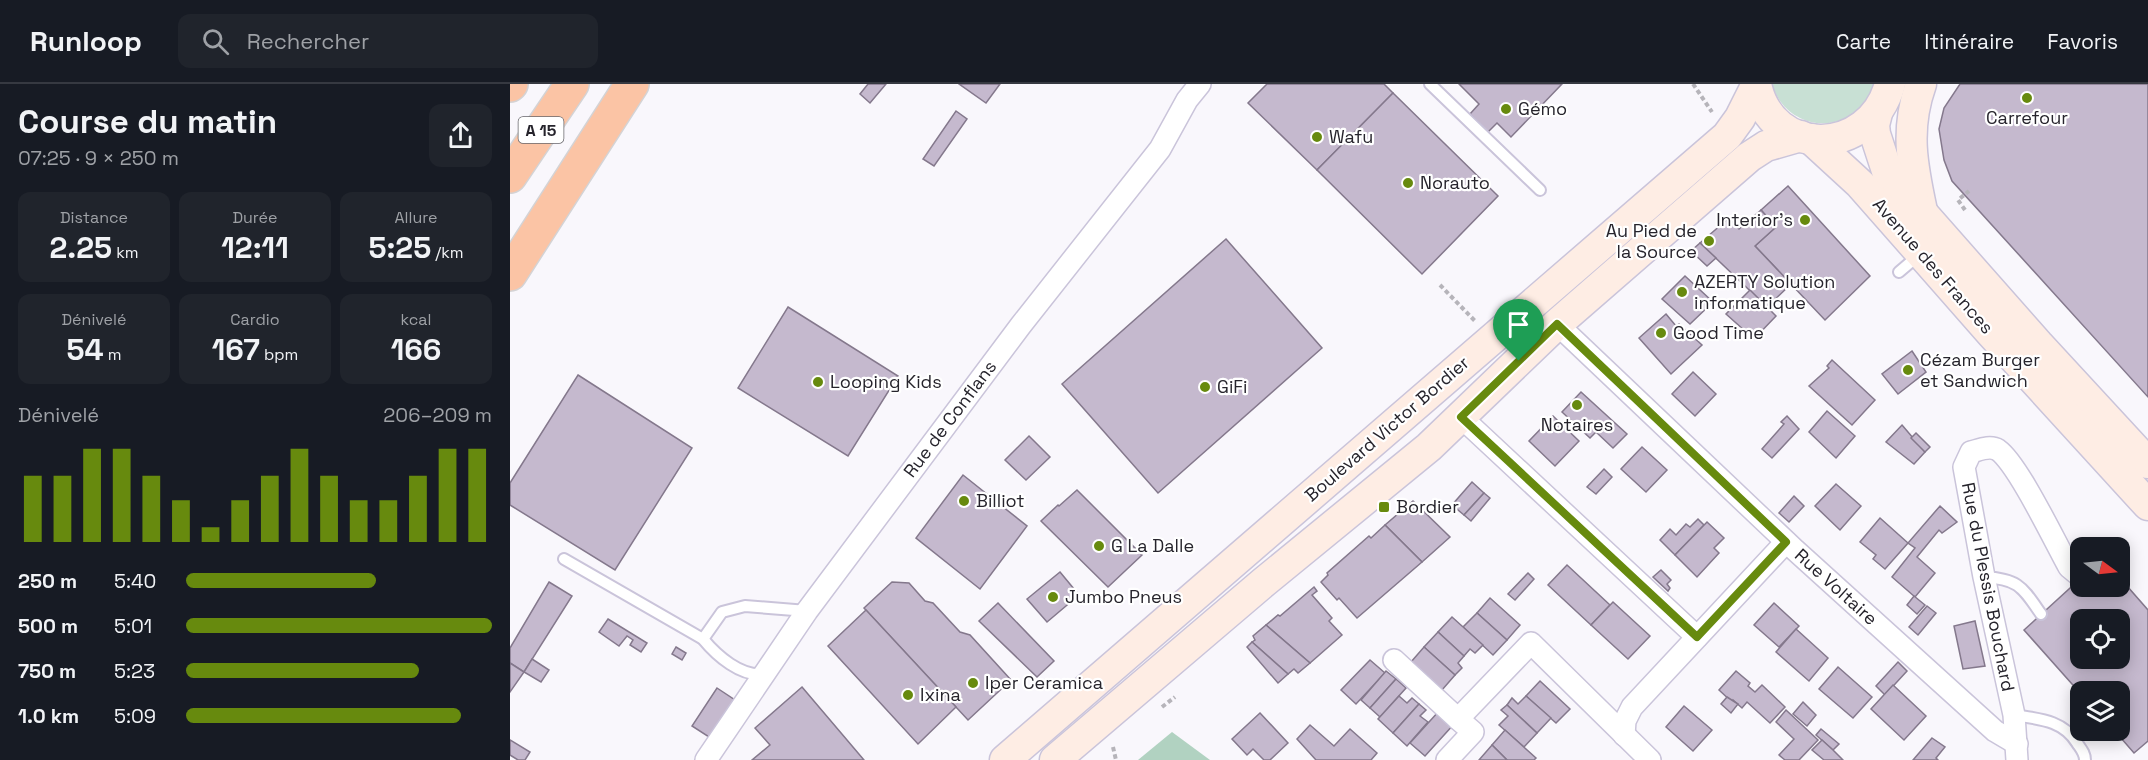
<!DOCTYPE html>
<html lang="fr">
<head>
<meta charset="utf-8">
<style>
	body { margin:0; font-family:"Space Grotesk",sans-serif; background:#20242c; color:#f1f3f6; height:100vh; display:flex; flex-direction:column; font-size:22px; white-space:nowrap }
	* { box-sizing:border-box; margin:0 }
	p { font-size:20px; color:#9ea1a6 }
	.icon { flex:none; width:33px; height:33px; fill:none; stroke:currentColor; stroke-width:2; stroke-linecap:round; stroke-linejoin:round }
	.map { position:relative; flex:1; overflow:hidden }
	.panel { display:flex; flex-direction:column; background:#171b24; width:510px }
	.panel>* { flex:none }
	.needle { width:39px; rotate:105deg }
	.fabs { position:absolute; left:1560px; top:453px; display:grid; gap:12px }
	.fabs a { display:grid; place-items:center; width:60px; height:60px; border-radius:12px; background:#171b24; box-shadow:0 3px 15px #0003; font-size:30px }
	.pin { position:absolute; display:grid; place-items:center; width:51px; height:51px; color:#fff; margin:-62px -26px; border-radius:50% 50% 50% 0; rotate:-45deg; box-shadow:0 0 6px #0007 }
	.pin .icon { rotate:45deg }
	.round { display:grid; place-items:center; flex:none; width:63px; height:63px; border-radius:12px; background:#20242c }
	.headline { display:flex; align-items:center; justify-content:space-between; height:102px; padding:0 18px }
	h1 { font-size:33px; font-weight:700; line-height:45px }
	.stats { display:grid; grid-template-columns:repeat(3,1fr); gap:9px; height:102px; padding:6px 18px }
	.stats div { display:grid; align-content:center; border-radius:12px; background:#20242c; text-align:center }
	.stats b { font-size:30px; font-weight:700 }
	.stats small { font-size:16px; font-weight:400 }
	.stats p { font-size:16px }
	.chart { height:168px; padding:12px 18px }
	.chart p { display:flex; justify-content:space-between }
	.chart svg { width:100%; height:108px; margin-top:6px; stroke:#678a0e; stroke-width:6 }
	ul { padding:0 18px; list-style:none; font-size:20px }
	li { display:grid; grid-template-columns:96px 72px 1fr; align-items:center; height:45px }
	li i { height:15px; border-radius:8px; background:#678a0e }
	header { display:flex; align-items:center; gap:36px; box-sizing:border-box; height:84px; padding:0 30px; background:#171b24; border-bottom:2px solid #363941 }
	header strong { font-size:28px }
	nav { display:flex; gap:33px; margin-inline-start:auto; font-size:21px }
	.search { width:420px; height:54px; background:#20242c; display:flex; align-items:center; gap:15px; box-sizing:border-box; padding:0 21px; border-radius:12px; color:#9ea1a6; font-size:22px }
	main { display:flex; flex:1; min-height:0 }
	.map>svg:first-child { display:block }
	.green { fill:#c8e0d4 }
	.forest { fill:#b1d2c1 }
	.building { fill:#c5b9ce; stroke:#84788c; stroke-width:1.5; fill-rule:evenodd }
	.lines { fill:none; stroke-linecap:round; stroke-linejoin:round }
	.service-casing { stroke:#cac4da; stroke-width:14 }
	.minor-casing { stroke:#cac4da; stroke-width:24 }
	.secondary-casing { stroke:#cac4da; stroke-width:33 }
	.motorway-casing { stroke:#d4d3d5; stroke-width:36 }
	.path { stroke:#b6b4ba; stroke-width:4; stroke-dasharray:4.5 3; stroke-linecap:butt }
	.service { stroke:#fff; stroke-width:10 }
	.minor { stroke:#fff; stroke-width:21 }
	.secondary { stroke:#feede4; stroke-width:30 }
	.motorway { stroke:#fbc4a5; stroke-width:33 }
	.route-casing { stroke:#fff; stroke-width:12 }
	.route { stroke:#678a0e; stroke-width:8 }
	.poi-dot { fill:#678a0e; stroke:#fff; stroke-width:2 }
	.labels { text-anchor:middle; stroke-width:4.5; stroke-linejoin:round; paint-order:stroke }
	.shield { fill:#fff; stroke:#67666b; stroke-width:1.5 }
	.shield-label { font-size:16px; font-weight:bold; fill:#26242c }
	.poi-label { font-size:18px; fill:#26242c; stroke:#fff; text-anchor:start }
	.street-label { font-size:18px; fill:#26242c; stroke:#fff }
</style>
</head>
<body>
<header>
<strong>Runloop</strong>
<div class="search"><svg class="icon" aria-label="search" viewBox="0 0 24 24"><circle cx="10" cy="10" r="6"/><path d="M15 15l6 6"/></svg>Rechercher</div>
<nav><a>Carte</a><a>Itinéraire</a><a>Favoris</a></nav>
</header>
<main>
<section class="panel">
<div class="headline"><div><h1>Course du matin</h1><p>07:25 · 9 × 250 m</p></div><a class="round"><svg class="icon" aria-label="share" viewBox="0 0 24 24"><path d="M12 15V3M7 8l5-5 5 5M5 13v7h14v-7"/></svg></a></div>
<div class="stats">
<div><p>Distance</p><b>2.25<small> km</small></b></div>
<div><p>Durée</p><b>12:11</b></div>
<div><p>Allure</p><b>5:25<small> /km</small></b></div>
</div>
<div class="stats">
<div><p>Dénivelé</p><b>54<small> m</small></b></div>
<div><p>Cardio</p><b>167<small> bpm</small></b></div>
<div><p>kcal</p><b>166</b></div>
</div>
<div class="chart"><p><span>Dénivelé</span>206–209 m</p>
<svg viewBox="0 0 160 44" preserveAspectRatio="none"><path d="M5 44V17M15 44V17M25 44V6M35 44V6M45 44V17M55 44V27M65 44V38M75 44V27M85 44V17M95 44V6M105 44V17M115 44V27M125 44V27M135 44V17M145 44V6M155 44V6"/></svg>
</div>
<ul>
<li><b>250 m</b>5:40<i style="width:62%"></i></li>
<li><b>500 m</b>5:01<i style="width:100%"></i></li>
<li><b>750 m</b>5:23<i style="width:76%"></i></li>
<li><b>1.0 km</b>5:09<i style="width:90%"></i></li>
</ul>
</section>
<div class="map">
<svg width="1638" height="676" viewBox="0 0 1638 676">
	<rect width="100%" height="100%" fill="#f9f7fc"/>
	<path class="green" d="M1262,0H1365C1359,12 1352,25 1340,32C1309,50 1271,33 1262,0Z"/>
	<polygon class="forest" points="662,648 700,676 628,676"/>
	<g class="building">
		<polygon points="358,0 376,0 360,19 350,10"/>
		<polygon points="449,0 490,0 476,19"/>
		<polygon points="757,0 874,0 883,9 807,86 738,19"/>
		<polygon points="949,0 1052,0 1001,53 987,39 978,48 960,30 969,20"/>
		<polygon points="1450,0 1638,0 1638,313 1442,97 1434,76 1429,45 1434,24"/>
		<polygon points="883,9 988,112 912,190 807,86"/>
		<polygon points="446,27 457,35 424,82 413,75"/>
		<polygon points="1278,102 1360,192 1315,236 1245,162 1266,143 1251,126"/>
		<polygon points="1251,126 1266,143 1245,162 1281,200 1257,223 1190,159 1219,134 1229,145"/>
		<polygon points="716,155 812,264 648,409 552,300"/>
		<polygon points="1190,159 1206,174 1197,182 1181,167"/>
		<polygon points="1175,192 1203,218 1180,240 1152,215"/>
		<polygon points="1240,206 1266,232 1244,255 1216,230"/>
		<polygon points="278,223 388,292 338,372 228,304"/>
		<polygon points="1156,230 1166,242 1169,240 1192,261 1161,290 1129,254"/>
		<polygon points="1402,267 1416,288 1388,310 1372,290"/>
		<polygon points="1322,276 1365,316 1342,341 1299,302 1319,284 1317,282"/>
		<polygon points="1183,288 1206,310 1185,332 1162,310"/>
		<polygon points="68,291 182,364 105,486 0,421 0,399"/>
		<polygon points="1071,308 1117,350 1103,364 1086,348 1080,354 1052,328"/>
		<polygon points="1317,327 1345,352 1326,374 1299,348"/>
		<polygon points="1043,332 1069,357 1045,382 1019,357"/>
		<polygon points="1277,332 1289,345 1262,374 1252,365 1274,340 1271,338"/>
		<polygon points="1392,341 1415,368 1404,380 1376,358"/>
		<polygon points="1406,349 1420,363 1415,368 1401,354"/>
		<polygon points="519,352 540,373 516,396 495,376"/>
		<polygon points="1132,363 1157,386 1136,408 1111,385"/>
		<polygon points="1094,385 1102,393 1086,410 1077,403"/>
		<polygon points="453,391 517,442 470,505 406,454"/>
		<polygon points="962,398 974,409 954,431 942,421"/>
		<polygon points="1326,400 1351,422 1330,446 1305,422"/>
		<polygon points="567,406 632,471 598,503 531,437 548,421 549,422"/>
		<polygon points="974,409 980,414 961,437 954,431"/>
		<polygon points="1284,412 1294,422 1279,438 1269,429"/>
		<polygon points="903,417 940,453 912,478 875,441"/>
		<polygon points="1430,422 1447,438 1432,449 1429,446 1407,473 1425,489 1405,513 1382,493 1405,464 1398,459"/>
		<polygon points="1370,434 1398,459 1375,485 1363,475 1366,471 1350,458"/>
		<polygon points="1188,435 1194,441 1165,471 1150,456 1160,445 1166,451 1176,440 1180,443"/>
		<polygon points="1197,438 1214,454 1204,464 1209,469 1187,493 1165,471"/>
		<polygon points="875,441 912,478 847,534 829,514 827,516 811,498 818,491 817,489 859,452 861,454"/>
		<polygon points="1057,481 1100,521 1081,541 1038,501"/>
		<polygon points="1151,486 1161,496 1157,500 1160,504 1158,507 1143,493"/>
		<polygon points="550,488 569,511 537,538 517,515"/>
		<polygon points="1018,489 1024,495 1005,516 998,510"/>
		<path d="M1610,494L1638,526V657L1624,669L1604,646H1610V608L1570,609L1514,546L1570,495V502H1610ZM1570,536H1610V574H1570Z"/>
		<polygon points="39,498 62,512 14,588 0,579 0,564"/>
		<polygon points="382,498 399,499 415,517 423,519 450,548 460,551 501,596 458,636 354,524"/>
		<polygon points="804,503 807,507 802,511 822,534 819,537 832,551 800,579 756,541 768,531 770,532"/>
		<polygon points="1404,512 1415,521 1407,530 1397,521"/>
		<polygon points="980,514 1010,541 997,556 967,529"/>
		<polygon points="1103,518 1140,552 1118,575 1081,541"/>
		<polygon points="488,519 544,577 527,593 469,537"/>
		<polygon points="1264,519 1289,542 1269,563 1244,541"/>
		<polygon points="1417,522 1426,529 1408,551 1399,543"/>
		<polygon points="356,526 446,623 408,660 318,562"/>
		<polygon points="967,529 997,556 983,571 953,543"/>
		<polygon points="942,533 973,561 965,569 960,565 954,572 928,548"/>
		<polygon points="98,535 137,559 131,568 120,561 123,556 117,552 109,562 89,548"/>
		<polygon points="1465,537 1475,582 1453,585 1444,542"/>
		<polygon points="756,541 800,579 788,589 784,585 778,590 742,558 745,556 743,552"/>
		<polygon points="1286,545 1318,574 1299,597 1266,568"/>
		<polygon points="928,548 954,572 948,579 952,584 945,591 914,563"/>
		<polygon points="742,558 778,590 768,599 737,563"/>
		<polygon points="166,563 176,569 172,576 162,570"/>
		<polygon points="914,563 945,591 932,606 901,578"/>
		<polygon points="22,575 39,586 31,598 14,588"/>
		<polygon points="860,576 875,589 846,620 831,606"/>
		<polygon points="1388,578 1397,587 1375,611 1366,602"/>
		<polygon points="0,579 14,588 0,608"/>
		<polygon points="1328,583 1362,613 1343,634 1309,605"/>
		<polygon points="876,587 886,595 860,624 851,616"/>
		<polygon points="1226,587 1240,599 1238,602 1245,608 1252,601 1275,623 1260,639 1237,618 1232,624 1223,616 1222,618 1209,606"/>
		<polygon points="886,595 896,604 870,633 860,624"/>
		<polygon points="1030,597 1060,625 1046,639 1016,612"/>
		<polygon points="1383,601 1416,632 1394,656 1361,625"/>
		<polygon points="292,603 354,676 242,676 260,661 245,644"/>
		<polygon points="207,604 225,616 199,653 182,642"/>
		<polygon points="889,612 897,619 902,614 909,620 883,649 868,635"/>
		<polygon points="1016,612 1041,634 1027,649 997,621 1002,614 1008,620"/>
		<polygon points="1217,613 1228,620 1221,629 1211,620"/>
		<polygon points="1293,618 1306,631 1297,642 1283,630"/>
		<polygon points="909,620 916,626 910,632 918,638 897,662 883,649"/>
		<polygon points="997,621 1027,649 1014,663 989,641 998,632 991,626"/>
		<polygon points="1174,622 1202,646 1183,667 1156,643"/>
		<polygon points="1276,626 1308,656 1289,676 1275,676 1269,671 1284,655 1266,638"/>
		<polygon points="929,627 944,640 915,672 900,659"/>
		<polygon points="750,629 778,659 760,676 754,676 743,665 737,671 722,655"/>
		<polygon points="800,641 824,662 840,645 867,669 861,676 806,676 787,655"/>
		<polygon points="1311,645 1329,660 1323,666 1306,651"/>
		<polygon points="995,646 1026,674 1024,676 997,676 982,661"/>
		<polygon points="1422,654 1435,663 1426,674 1428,676 1403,676"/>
		<polygon points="0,656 20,668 15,676 8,676 0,671"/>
		<polygon points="1312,656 1323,666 1333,676 1314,676 1302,666"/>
		<polygon points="982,661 997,676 969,676"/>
	</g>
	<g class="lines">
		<g class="service-casing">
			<g id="service">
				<polyline points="920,0 1030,106"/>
				<polyline points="1389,188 1409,171"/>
				<path d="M54,475L193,555C207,572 231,593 254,590"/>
				<path d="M1474,493C1509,495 1512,503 1531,530"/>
				<polyline points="193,555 212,528 235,522 297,527"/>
				<path d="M1504,631C1529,635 1553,636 1567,659C1571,665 1575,669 1575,676"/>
			</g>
		</g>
		<g class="minor-casing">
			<g id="minor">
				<polyline points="1047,240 1285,466 1485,647 1507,660"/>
				<polyline points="951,333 1187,553"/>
				<polyline points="884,576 948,635"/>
				<polyline points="1114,651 1115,637 1122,623 1276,458"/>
				<polyline points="196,676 297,527 511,241 650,65 677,16 690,0"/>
				<polyline points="937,676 963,648 948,635 1021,559 1140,676"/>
				<path d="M1507,676L1504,631L1474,493L1454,383L1461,368C1469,366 1480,361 1488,366C1508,380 1545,458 1559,483L1570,492"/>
			</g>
		</g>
		<g class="secondary-casing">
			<g id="secondary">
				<path d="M1246,0C1261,75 1360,74 1380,0"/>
				<path d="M1411,0C1395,45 1402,81 1412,127"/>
				<polyline points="1367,29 1364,41 1365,50 1378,90 1528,260 1638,379"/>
				<polyline points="1301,55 1350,100 1481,249 1638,421"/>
				<polyline points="495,676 1217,52 1230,34 1246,2"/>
				<polyline points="545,676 754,498 919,363 1047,240 1239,73 1256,62 1291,52"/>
			</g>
		</g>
		<g class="motorway-casing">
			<g id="motorway">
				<polyline points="0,1 1,0"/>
				<polyline points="0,92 62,0"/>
				<polyline points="0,190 122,0"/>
			</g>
		</g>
		<g class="path">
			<polyline points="1183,0 1202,28"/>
			<polyline points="1455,126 1448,116 1459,107"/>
			<polyline points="930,201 965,237"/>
			<polyline points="652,623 665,613"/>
			<polyline points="603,663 606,676"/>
		</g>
		<use href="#service" class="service"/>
		<use href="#minor" class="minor"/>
		<use href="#secondary" class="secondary"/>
		<use href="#motorway" class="motorway"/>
	</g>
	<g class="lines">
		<g class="route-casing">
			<polygon id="route" points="1047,240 1276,458 1187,553 951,333"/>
		</g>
		<use href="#route" class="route"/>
	</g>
	<g class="poi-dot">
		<circle cx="1517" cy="14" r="6"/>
		<circle cx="996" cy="25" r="6"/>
		<circle cx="807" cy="53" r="6"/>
		<circle cx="898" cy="99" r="6"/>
		<circle cx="1295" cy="136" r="6"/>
		<circle cx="1199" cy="157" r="6"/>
		<circle cx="1172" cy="208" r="6"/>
		<circle cx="1151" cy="249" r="6"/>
		<circle cx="1398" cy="286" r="6"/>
		<circle cx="308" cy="298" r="6"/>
		<circle cx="695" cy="303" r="6"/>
		<circle cx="1067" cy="321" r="6"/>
		<circle cx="454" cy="417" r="6"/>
		<rect x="868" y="417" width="12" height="12" rx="3"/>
		<circle cx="589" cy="462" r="6"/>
		<circle cx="543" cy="513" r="6"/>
		<circle cx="463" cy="599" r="6"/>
		<circle cx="398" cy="611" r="6"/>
	</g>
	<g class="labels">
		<rect class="shield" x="8.5" y="33" width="45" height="26" rx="4.5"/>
		<g class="shield-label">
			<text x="31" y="52">A 15</text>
		</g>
		<g class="poi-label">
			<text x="1008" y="31">Gémo</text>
			<text x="1517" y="40" text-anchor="middle">Carrefour</text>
			<text x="819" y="59">Wafu</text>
			<text x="910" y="105">Norauto</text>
			<text x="1283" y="142" text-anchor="end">Interior's</text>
			<text x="1187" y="153" text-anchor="end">Au Pied de<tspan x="1187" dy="21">la Source</tspan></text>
			<text x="1184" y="204">AZERTY Solution<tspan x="1184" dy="21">informatique</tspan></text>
			<text x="1163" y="255">Good Time</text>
			<text x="1410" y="282">Cézam Burger<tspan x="1410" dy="21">et Sandwich</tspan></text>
			<text x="320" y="304">Looping Kids</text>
			<text x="707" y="309">GiFi</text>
			<text x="1067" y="347" text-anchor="middle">Notaires</text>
			<text x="466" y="423">Billiot</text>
			<text x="886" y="429">Bordier</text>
			<text x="601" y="468">G La Dalle</text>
			<text x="555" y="519">Jumbo Pneus</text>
			<text x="475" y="605">Iper Ceramica</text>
			<text x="410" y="617">Ixina</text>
		</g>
		<g class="street-label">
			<text transform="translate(1423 182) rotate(49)" y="6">Avenue des Frances</text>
			<text transform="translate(440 335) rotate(-53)" y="6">Rue de Conflans</text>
			<text transform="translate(877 345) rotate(-41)" y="6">Boulevard Victor Bordier</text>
			<text transform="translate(1326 503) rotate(42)" y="6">Rue Voltaire</text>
			<text transform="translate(1478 503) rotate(79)" y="6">Rue du Plessis Bouchard</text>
		</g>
	</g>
</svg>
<div class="fabs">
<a><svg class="needle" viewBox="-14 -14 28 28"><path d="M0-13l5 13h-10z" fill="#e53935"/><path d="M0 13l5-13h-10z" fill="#9ea1a6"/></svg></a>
<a><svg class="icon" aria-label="locate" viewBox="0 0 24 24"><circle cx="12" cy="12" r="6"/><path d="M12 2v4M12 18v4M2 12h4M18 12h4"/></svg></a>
<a><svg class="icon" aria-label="layers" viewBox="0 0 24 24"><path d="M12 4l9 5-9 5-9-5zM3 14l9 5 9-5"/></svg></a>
</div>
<div class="pin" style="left:1009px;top:277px;background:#1e9e55"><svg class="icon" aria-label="arrive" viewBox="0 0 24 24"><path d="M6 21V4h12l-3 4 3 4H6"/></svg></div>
</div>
</main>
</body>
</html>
